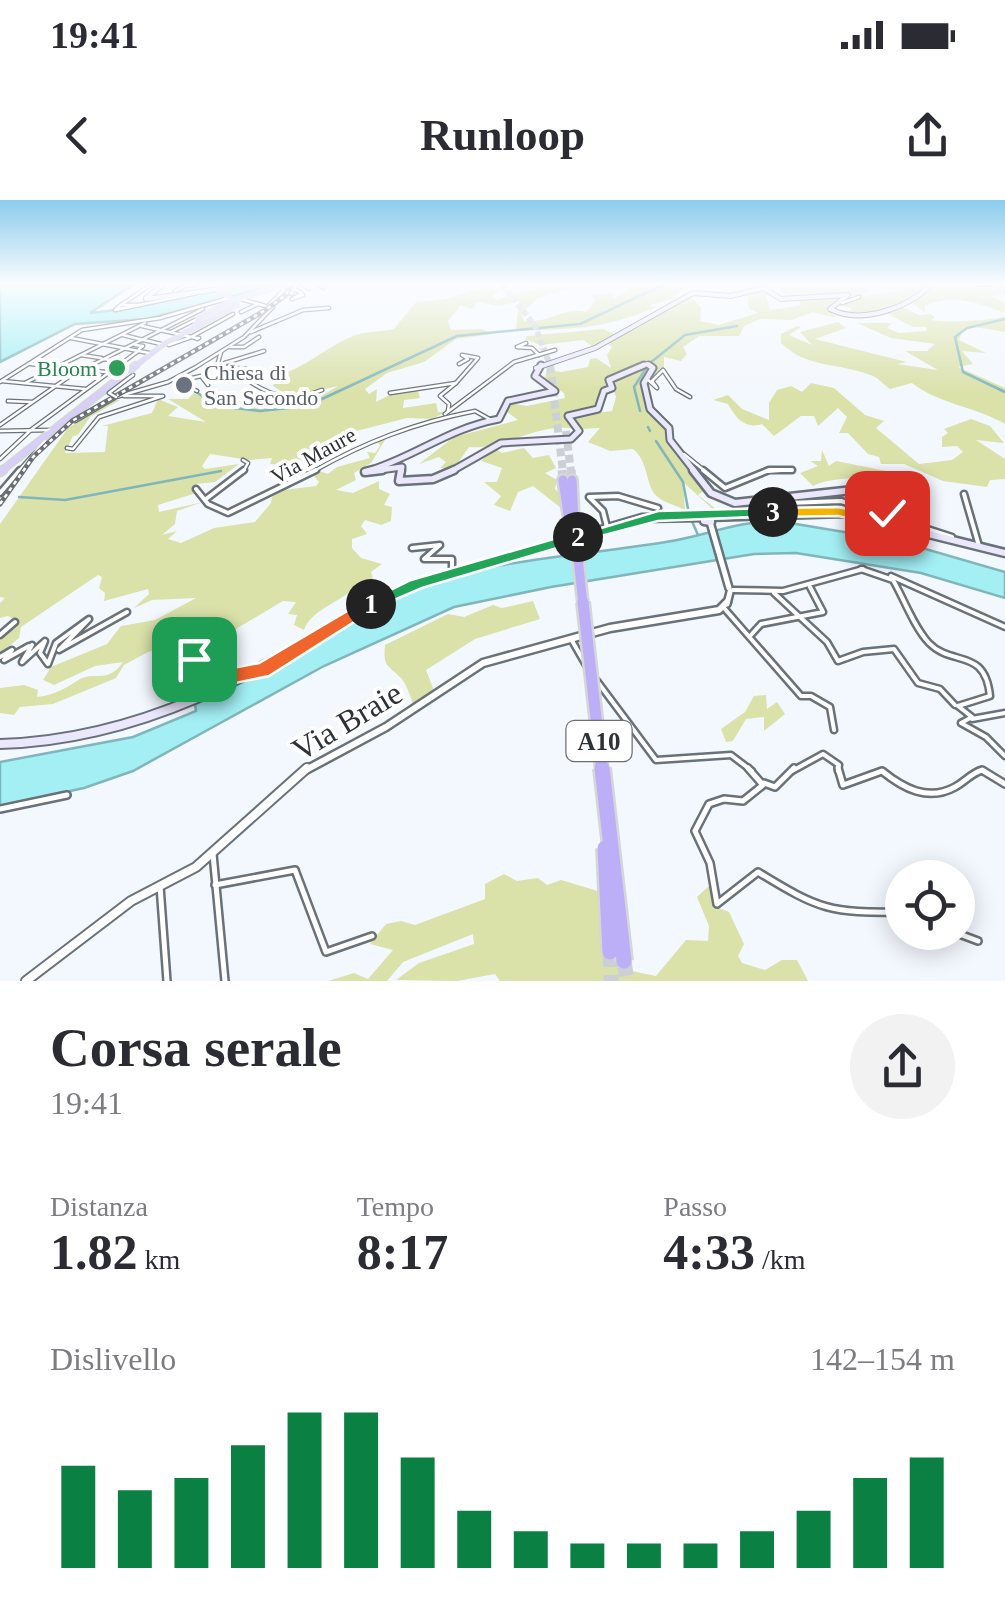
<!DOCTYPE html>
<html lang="it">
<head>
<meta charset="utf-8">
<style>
	body { margin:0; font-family:"Times New Roman",serif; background:#f2f2f3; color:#2b2b33; height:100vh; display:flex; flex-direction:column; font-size:38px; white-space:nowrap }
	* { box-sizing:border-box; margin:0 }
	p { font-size:32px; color:#7c7c81 }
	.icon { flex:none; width:55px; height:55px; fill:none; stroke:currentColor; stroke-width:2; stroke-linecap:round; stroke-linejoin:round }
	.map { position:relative; height:781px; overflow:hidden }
	.details { display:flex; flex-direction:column; background:#fff; flex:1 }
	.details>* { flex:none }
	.buttons { position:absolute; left:885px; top:660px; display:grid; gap:20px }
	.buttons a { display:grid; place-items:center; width:90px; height:90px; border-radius:50%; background:#fff; box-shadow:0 5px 25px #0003; font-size:50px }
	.pin { position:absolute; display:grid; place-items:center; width:85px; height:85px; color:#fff; margin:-42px; border-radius:20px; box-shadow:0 5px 15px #0006 }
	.km { position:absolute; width:50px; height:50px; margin:-25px; border-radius:50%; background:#222; color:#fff; font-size:28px; line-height:50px; text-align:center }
	.round { display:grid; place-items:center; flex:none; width:105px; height:105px; border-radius:52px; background:#f2f2f3 }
	.head { display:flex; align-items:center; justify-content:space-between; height:170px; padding:0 50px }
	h1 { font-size:55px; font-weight:600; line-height:75px }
	.stats { display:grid; grid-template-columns:repeat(3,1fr); gap:15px; height:170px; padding:10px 50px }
	.stats div { display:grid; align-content:center }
	.stats b { font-size:50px; font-weight:600 }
	.stats small { font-size:28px; font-weight:400 }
	.stats p { font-size:28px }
	.chart { height:280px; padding:20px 50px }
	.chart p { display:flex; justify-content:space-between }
	.chart svg { width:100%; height:180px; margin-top:10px; stroke:#0b8043; stroke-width:6 }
	.status { display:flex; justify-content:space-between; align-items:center; height:70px; padding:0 50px; background:#fff; direction:ltr }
	.status svg { height:28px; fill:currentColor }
	header { display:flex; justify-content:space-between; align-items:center; height:130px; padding:0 50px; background:#fff; font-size:45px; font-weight:600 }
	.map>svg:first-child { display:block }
	.green { fill:#dae1a9 }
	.water { fill:#a3eff4; stroke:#80b6bb; stroke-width:2.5 }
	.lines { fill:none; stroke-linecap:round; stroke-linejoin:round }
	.stream { stroke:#80b6bb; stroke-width:2.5 }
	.minor-tunnel { stroke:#ccd0d6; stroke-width:2.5; stroke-dasharray:2.5 1; stroke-linecap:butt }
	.motorway-tunnel-far3 { stroke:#ccd0d6; stroke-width:6; stroke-dasharray:6 2.5; stroke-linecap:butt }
	.motorway-tunnel-far2 { stroke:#ccd0d6; stroke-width:8; stroke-dasharray:8 4; stroke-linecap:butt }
	.motorway-tunnel-far1 { stroke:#ccd0d6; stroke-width:9; stroke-dasharray:9 5; stroke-linecap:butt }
	.motorway-tunnel { stroke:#ccd0d6; stroke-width:15; stroke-dasharray:15 8; stroke-linecap:butt }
	.pedestrian-casing { stroke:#697179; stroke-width:5 }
	.minor-far2-casing { stroke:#697179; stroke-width:5 }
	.minor-far1-casing { stroke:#697179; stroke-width:9 }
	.minor-casing { stroke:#697179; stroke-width:10 }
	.tertiary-far2-casing { stroke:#697179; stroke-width:10 }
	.tertiary-far1-casing { stroke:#697179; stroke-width:11 }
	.tertiary-casing { stroke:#697179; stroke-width:12 }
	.secondary-far3-casing { stroke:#697179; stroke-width:6 }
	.secondary-far2-casing { stroke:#697179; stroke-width:9 }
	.secondary-far1-casing { stroke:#697179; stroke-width:11 }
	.secondary-casing { stroke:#697179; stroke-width:12 }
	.primary-far2-casing { stroke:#d5d6d7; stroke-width:6 }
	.primary-far1-casing { stroke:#d5d6d7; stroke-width:9 }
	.primary-casing { stroke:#d5d6d7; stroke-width:11 }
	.motorway-casing { stroke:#d5d6d7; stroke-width:14 }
	.pedestrian { stroke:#fff; stroke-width:2.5 }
	.minor-far2 { stroke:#fff; stroke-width:2.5 }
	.minor-far1 { stroke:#fff; stroke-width:4 }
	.minor { stroke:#fff; stroke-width:5 }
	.tertiary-far2 { stroke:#fff; stroke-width:5 }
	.tertiary-far1 { stroke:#fff; stroke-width:6 }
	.tertiary { stroke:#fff; stroke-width:8 }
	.secondary-far3 { stroke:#ebe7fd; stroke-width:4 }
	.secondary-far2 { stroke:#ebe7fd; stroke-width:5 }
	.secondary-far1 { stroke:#ebe7fd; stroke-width:6 }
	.secondary { stroke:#ebe7fd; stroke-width:8 }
	.primary-far2 { stroke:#d7cffa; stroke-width:4 }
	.primary-far1 { stroke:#d7cffa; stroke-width:5 }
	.primary { stroke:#d7cffa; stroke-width:6 }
	.motorway { stroke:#bcaff7; stroke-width:9 }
	.rail-casing { stroke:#6a6e73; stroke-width:5 }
	.rail { stroke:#fff; stroke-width:2.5; stroke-dasharray:4; stroke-linecap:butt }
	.minor-bridge-casing { stroke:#697179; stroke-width:5; stroke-linecap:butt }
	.primary-bridge-casing { stroke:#d5d6d7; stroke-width:6; stroke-linecap:butt }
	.motorway-bridge-far2-casing { stroke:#d5d6d7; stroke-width:14; stroke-linecap:butt }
	.motorway-bridge-far1-casing { stroke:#d5d6d7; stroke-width:16; stroke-linecap:butt }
	.motorway-bridge-casing { stroke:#d5d6d7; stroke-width:20; stroke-linecap:butt }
	.minor-bridge { stroke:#fff; stroke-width:2.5 }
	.primary-bridge { stroke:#d7cffa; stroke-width:4 }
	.motorway-bridge-far2 { stroke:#bcaff7; stroke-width:9 }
	.motorway-bridge-far1 { stroke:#bcaff7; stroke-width:11 }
	.motorway-bridge { stroke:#bcaff7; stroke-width:15 }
	.split-1 { fill:#f0652b; stroke:#fff; stroke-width:2.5 }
	.split-2 { fill:#22a559; stroke:#fff; stroke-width:2.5 }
	.split-3 { fill:#22a559; stroke:#fff; stroke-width:2.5 }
	.split-4 { fill:#f5b400; stroke:#fff; stroke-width:2.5 }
	.leisure-dot { fill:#2e9e5b; stroke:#fff; stroke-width:4 }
	.worship-dot { fill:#6b7280; stroke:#fff; stroke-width:4 }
	.labels { text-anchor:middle; stroke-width:8; stroke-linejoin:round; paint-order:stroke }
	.far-leisure-label { font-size:22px; fill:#27864d; stroke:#fff; text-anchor:end }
	.far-worship-label { font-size:22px; fill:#5b616d; stroke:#fff; text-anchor:start }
	.far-street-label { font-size:22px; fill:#2e3135; stroke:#fff }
	.shield { fill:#fff; stroke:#6d6f72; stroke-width:2.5 }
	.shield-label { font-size:25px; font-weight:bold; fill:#2e3135 }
	.near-street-label { font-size:32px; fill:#2e3135; stroke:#fff }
</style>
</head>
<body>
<div class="status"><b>19:41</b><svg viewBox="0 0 49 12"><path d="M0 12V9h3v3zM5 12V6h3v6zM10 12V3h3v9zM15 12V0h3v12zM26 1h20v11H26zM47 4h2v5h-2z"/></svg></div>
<header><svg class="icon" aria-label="back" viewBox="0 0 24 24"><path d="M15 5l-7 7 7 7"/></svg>Runloop<svg class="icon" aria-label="share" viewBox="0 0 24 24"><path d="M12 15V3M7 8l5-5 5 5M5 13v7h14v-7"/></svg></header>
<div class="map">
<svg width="1005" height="781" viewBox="0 0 1005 781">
	<rect width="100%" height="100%" fill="#f3f8fe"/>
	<g class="green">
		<path d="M547,84H586L538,98L521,114L524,121C549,124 562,107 586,112L596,101L591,95L612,93L614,99L635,84H687L674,98L650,105L655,108C598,130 577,128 516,131L519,101L500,106L477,102L472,109L461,105L448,121L451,130L482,129L493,134L456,139L424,162L387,173L365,189L369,194L377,189L376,202L393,193L443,187L418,191L420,198L404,200L403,208L436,203L438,212H446L432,219L407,218L341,235L340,239L359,243C333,243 297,268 270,264L272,258L249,260L210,254L202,266L205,269L239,264L215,282L196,284L192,290L196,293L158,305L159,312L203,302L177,311L175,324L162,335L177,331L168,339L181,343L214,328L255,322L271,303L272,297L283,290L316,286L319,282L314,276L319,271L328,274L337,267L370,258L367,252L375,253L380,246L377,240H385L371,263L354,273L356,280L336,290L353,293L379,281V289L390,294L384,305L392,307L391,321L381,325L365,320L361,326L367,334L352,339V348L361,358L382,364L371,372L374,383L361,381C347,401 312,407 304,430L294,425L297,415L288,414L296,402L283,401L209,445L194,440L148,452L124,465L116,478L53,504L20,507L14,515L0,513V488L24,485L38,490L37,497C56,495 67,487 80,479C96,471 108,484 123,462L95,466L54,485L43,480L51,467L107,444L121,426L155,420L196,398L152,400L134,408L149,394L148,389L104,401L105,393L99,388L102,377L98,375L21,427L19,438L0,454V436L18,421L8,416L0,418V403L5,398L0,397V324L68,228L113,200H120L90,217L78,235L73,236L65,253L105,252L108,226H102L152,213L158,199L178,207L168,216L206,222L168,199H188L194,193L220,206L263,195L279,199L276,206H305L338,186L290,197L273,186L279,174C297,173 331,144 353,136C366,131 381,132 394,129L416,102L446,99L479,88L501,89L492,96L496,100Z"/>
		<path d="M762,84H868L864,85L869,89L863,96L901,91L883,84H926L921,96L898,105L919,115L931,114L935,117L931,120C943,123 995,121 1005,116V132L975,127L962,131L959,140L986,153L962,151L973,164L958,167L1005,188V224C974,206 939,204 912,183L890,189C883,184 878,177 870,175C837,162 808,169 781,143V134L797,126L801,127L789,135L812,145L800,132L838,122L846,128L815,139L907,162L897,164L938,170L905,151H927L935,144L891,138L857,123H892L887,128L899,133L926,131L927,127H913L886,113L891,105L882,111L849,113L851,108L841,105L847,98L829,109L836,118L813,112L791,120L760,119L744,126L739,136H699L683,147L687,154L681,161L664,157V167L649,181L654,167L648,163L608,178L610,187L596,202L597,207L565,217L576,229C537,221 504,251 469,247L453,270L440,268L446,262L439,257L419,264L454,237L518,220L506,211L508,203L527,206L565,198L564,193L536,174L545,178L547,169L561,172L588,167L590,159L596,158L611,168L607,155L612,147L605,142L627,131L594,147L583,140L540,145L525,139L527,136L603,129L614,134L637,121L634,130L690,96L701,108L700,121L719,125L758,113L749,108L747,97L759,90L765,92L770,110L798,106L801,104L798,100L833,97L823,93L784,95L778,86Z"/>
		<path d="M933,84L987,88L1005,84V92L992,97L1005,103V113C979,103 952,93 925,106V113L913,103Z"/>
		<path d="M646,165L650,167C633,189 650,212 667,228L666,240L705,290L698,295L716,309L769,304L772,311L716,312L683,282L685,310C674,304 658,302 652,290C646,277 646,259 633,249L610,251L588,242L600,228L581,229L571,216L612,211L616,197L610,181Z"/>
		<path d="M811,183L834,188L865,215L884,221L876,228L919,264L952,260L963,252L957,246L942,247V237L948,233L944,229L971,219L990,226L1004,243L976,240L1005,259V279L990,280L987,287L943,281L904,264H881L879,257L868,254L848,233H839L847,217L838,208L818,226L814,216H801L774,236L762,224C744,230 735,216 728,204L713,200L728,195L742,209L769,220V203L777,190L791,186L802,192Z"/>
		<polygon points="495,248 502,253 524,248 533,258 549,255 556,268 545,273 557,280 555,289 563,297 566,312 533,286 518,292 510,311 494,305 501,296 484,282 497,282 502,268 481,261"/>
		<path d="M822,250L829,266L836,261L897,273L905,279C878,280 838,274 813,286L800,273L818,266L810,261H821Z"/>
		<path d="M533,401L540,419L475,439L426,470L435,493L415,508C411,500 407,484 401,478C387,464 383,467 385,445L448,414L464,417L493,405L502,408Z"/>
		<polygon points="766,495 767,509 777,502 785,514 764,531 764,517 746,519 733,541 726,542 721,529 745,512 754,496"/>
		<polygon points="504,674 517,681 538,678 547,685 561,680 601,692 604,755 622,769 656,776 686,740 708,741 709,726 697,697 710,685 716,707 729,712 744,744 738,756 742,763 765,770 782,760 797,760 808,781 500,781 495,774 457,781 396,780 419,763 474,744 473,734 403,762 387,781 328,781 354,773 368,779 393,750 370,744 386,724 401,721 415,725 485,699 485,684"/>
	</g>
	<g class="water">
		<path d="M0,84H134L90,113C154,108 216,84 279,84L147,119L75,124L0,162Z"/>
		<path d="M778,321L898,341L1005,372V398L921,373L796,353L754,354L551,387L454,407L324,466L133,571L84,588L0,606V562L133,537L196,511L195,504C265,475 322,428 389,397C466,361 581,356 666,342C705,336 737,321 778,321Z"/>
	</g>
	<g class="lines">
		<g class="stream">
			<polyline points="1005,119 967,128 955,137 963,172 1005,192"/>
			<polyline points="650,163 685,135 737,126"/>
			<polyline points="184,183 202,196 235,208 260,211 307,206 457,136 580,124 665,84"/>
			<polyline points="640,211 634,187 648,165"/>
			<polyline points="648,227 650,231"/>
			<polyline points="656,241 683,282 689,314"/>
			<polyline points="19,297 65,300 221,271"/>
			<polyline points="691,319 698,335"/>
		</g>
		<polyline class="minor-tunnel" points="201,84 207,86"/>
		<polyline class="motorway-tunnel-far3" points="502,84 535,126 551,168"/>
		<g class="motorway-tunnel-far2">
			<polyline points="550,165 563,272"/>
			<polyline points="566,231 571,272"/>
		</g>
		<g class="motorway-tunnel-far1">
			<polyline points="562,270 563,280"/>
			<polyline points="571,270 572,280"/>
		</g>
		<g class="motorway-tunnel">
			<polyline points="610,752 611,781"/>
			<polyline points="624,761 627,781"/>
		</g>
		<g class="pedestrian-casing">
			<g id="pedestrian">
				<polyline points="188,86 197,84"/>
				<polyline points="171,132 195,120"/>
				<polyline points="144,140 161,144"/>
				<polyline points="135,145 143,146 139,149"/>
				<polyline points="169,145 189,138"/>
			</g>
		</g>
		<g class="minor-far2-casing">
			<g id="minor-far2">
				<polyline points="302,84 309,89"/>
				<polyline points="317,84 324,88"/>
				<polyline points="175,91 189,84"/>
				<polyline points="291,94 294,89 302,93 292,99 303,95"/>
				<polyline points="241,99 269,107"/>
				<polyline points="842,103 859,97"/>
				<polyline points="121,105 115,110 197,93"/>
				<polyline points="121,105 152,84"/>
				<polyline points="121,105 141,105"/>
				<polyline points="268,106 284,90"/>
				<polyline points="241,112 258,104"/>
				<polyline points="142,126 196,138"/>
				<polyline points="251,132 303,110 329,108"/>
				<polyline points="123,135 143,140"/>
				<polyline points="191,137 233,114"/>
				<polyline points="71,138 149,153"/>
				<polygon points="196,138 199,138 197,139"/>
				<polyline points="526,143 517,147 532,148 539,155"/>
				<polyline points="230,147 244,147 259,137"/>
				<polyline points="81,155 101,158"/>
				<polyline points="102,159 122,161"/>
				<path d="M225,163L224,167L247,169L249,181C273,198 294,201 322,190"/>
				<polyline points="225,163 264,151"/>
				<polyline points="31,164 133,175"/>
				<polyline points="217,166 221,152"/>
				<polyline points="646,178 657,188 652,181 663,170 676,189 690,197"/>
				<polyline points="2,181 85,189"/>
				<polyline points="0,182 82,130 160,118 229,98"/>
				<polyline points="175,182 201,176 208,185"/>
				<polyline points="25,183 145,123"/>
				<polyline points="181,183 197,191"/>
				<polyline points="456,183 478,158 462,155 468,159 459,164"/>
				<polyline points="390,193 456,183 440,196 449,204 448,211"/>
				<polyline points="8,201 32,202"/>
				<polyline points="445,214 514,162 555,150"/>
				<polyline points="75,221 116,197 168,182 196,167 244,137 273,107"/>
				<polyline points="0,225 70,176 203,109"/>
				<polyline points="0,231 52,230"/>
				<polyline points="67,248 73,249 99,217 163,196 124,196"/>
				<polyline points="684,254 706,272"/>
				<polyline points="0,259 32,229 137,152"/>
				<polyline points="243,260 248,263 243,272"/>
				<polyline points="18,272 45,241"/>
				<path d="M312,272C365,242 414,223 475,211L493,221"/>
				<polyline points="764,272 792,270"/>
			</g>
		</g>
		<g class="minor-far1-casing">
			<g id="minor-far1">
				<polyline points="703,270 725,288 769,270 792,270"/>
				<polyline points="196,289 208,304 228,313 316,270"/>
				<polyline points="0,293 20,270"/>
				<polyline points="964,294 979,346"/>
				<polyline points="206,299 244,270"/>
				<polyline points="788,303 841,301 952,337"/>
				<polyline points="889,303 910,305 927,329"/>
				<polyline points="607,327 603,311 589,297 618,296 658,308"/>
				<polyline points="412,348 440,345 424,359 452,359 452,372"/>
				<path d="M861,369L893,380C904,399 914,427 929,443C952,467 985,447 990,496L958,506L972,517L961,523L986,537L1005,556"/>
				<polyline points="891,376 1005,427"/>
				<polyline points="733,390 783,391 863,369"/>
				<polyline points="774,393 827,442 838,461 863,452 894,449 918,483 940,489 955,505"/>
				<polyline points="724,408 801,496 811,496 830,507 834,530"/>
				<polyline points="0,435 15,422"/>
				<polyline points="750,436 761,424 823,412 810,387"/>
				<polyline points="571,439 586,465"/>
				<polyline points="32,445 22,462 45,441 40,453 48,464 56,443 89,419 59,450 127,412"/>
				<polyline points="192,454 195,459 176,467 191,470 182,486 244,473"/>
				<polyline points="0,457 12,450 4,460 29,446"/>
				<polyline points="597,481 656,560 731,555 752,571"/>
				<polyline points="972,519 1005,513"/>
				<polyline points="792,571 823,554 839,565 838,571"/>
				<polyline points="979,571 984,571"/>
			</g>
		</g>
		<g class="minor-casing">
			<g id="minor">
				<path d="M748,568L763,585L743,601L724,599L709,604L695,631L710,663L717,704L758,672C820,710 830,713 902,712"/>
				<path d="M838,568L843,585L882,571C903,588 928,602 955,587C966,581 970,574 982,570L1005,584"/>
				<polyline points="764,583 775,587 794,568"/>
				<polyline points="0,609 67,595"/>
				<polyline points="213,654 225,781"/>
				<polyline points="215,685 295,670 326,752 372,736"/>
				<polyline points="160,686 167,781"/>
				<polyline points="954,732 978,741"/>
			</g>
		</g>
		<g class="tertiary-far2-casing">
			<g id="tertiary-far2">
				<polyline points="710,322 729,388"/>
				<polyline points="727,404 730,392"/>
			</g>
		</g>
		<g class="tertiary-far1-casing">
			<polyline id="tertiary-far1" points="304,571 386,527 483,463 610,428 719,410 727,402"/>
		</g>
		<g class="tertiary-casing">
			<polyline id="tertiary" points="26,781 131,701 196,667 307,568"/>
		</g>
		<g class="secondary-far3-casing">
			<g id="secondary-far3">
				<polyline points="978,84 993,84"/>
				<polyline points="293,89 297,84"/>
				<polyline points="146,98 164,84"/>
				<polyline points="146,99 220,89"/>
				<path d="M536,168L595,148L693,93L731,96L763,88L781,99L848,95L830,109C862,125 908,108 932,84"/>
				<polyline points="638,168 647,164 653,168"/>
			</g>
		</g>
		<g class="secondary-far2-casing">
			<g id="secondary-far2">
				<polyline points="649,165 653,168 644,183 650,209 669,228 670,240 695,272"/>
				<path d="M401,272L402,267L365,272C416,257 446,229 499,219L508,201L555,191L535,176L541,165"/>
				<polyline points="450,272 501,243 571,239 579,231 568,216 598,209 604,191 612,188 609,180 644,165"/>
			</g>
		</g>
		<g class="secondary-far1-casing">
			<g id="secondary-far1">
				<polyline points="373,270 365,272 382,270"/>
				<polyline points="401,270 399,281 433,279 454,270"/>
				<polyline points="693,270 711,293 735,303 853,290 870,295 895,323"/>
				<polygon points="706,316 711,318 711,322 704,321"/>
				<polyline points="708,317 844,313 1005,353"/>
				<polyline points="369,404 417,384 642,318 703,317"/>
			</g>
		</g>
		<g class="secondary-casing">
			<path id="secondary" d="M0,544C142,540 256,474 373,402"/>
		</g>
		<g class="primary-far2-casing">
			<g id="primary-far2">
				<polyline points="231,99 219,90 236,84"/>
				<polyline points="231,101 265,91"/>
				<polyline points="195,125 199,118 231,101"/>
				<polyline points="133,168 161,146 237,105 235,100"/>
			</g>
		</g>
		<g class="primary-far1-casing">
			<polyline id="primary-far1" points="0,272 136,165"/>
		</g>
		<g class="primary-casing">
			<polyline id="primary" points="0,272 3,270"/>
		</g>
		<g class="motorway-casing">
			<g id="motorway">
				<polyline points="563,280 568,314"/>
				<polyline points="572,280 574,321"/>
			</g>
		</g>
		<use href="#pedestrian" class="pedestrian"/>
		<use href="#minor-far2" class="minor-far2"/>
		<use href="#minor-far1" class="minor-far1"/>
		<use href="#minor" class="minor"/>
		<use href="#tertiary-far2" class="tertiary-far2"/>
		<use href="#tertiary-far1" class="tertiary-far1"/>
		<use href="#tertiary" class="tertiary"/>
		<use href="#secondary-far3" class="secondary-far3"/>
		<use href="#secondary-far2" class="secondary-far2"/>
		<use href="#secondary-far1" class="secondary-far1"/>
		<use href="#secondary" class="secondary"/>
		<use href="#primary-far2" class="primary-far2"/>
		<use href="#primary-far1" class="primary-far1"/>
		<use href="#primary" class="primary"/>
		<use href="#motorway" class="motorway"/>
		<g class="rail-casing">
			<polyline id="rail" points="0,304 33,257 72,221 264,111 286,95 291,84"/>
		</g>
		<use href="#rail" class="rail"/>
		<g class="minor-bridge-casing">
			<polyline id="minor-bridge" points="116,197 109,193 133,175"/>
		</g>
		<g class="primary-bridge-casing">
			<polyline id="primary-bridge" points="265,91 290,84"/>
		</g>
		<g class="motorway-bridge-far2-casing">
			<polyline id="motorway-bridge-far2" points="574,321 583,404"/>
		</g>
		<g class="motorway-bridge-far1-casing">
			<polyline id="motorway-bridge-far1" points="583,402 602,571"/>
		</g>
		<g class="motorway-bridge-casing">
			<g id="motorway-bridge">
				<polyline points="602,568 624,761"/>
				<polyline points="605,648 610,752"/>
			</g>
		</g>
		<use href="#minor-bridge" class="minor-bridge"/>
		<use href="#primary-bridge" class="primary-bridge"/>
		<use href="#motorway-bridge-far2" class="motorway-bridge-far2"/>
		<use href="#motorway-bridge-far1" class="motorway-bridge-far1"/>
		<use href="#motorway-bridge" class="motorway-bridge"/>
	</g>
	<linearGradient id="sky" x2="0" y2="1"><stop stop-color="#8ccced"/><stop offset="0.43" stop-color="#fafcff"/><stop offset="1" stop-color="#fafcff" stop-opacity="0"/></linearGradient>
	<rect width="1005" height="194" fill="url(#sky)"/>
	<polygon class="split-1" points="371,397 379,404 376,408 269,476 182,494 172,486 178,475 170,472 170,461 194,452 201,454 198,475 259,463"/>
	<polygon class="split-2" points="578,332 586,337 584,340 422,388 371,410 362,404 411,380"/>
	<polygon class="split-3" points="773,308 780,312 778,316 658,321 578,342 571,337 658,311"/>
	<polygon class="split-4" points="838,307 882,316 887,309 902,323 895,328 838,316 773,317 766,312 773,308"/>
	<circle class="leisure-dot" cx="117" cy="168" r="10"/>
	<circle class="worship-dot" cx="184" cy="185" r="10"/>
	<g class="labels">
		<g class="far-leisure-label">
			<text x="97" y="176">Bloom</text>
		</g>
		<g class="far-worship-label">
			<text x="204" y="180">Chiesa di<tspan x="204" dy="25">San Secondo</tspan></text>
		</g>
		<g class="far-street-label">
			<text transform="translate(313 255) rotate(-29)" y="8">Via Maure</text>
		</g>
		<rect class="shield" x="566.5" y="521" width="65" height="40" rx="8"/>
		<g class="shield-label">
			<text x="599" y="550">A10</text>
		</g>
		<g class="near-street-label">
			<text transform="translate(347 521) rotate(-31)" y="11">Via Braie</text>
		</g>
	</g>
</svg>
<div class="buttons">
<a><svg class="icon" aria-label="locate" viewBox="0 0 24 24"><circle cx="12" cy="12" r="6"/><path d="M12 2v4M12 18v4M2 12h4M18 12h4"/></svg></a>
</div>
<div class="pin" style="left:194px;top:459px;background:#1e9e55"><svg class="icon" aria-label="arrive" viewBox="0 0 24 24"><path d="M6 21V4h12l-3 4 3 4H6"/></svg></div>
<div class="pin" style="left:887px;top:313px;background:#d93025"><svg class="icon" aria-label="check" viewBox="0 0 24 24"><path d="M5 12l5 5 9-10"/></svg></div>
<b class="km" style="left:371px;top:404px">1</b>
<b class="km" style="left:578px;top:337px">2</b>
<b class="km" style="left:773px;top:312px">3</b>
</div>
<section class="details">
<div class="head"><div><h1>Corsa serale</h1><p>19:41</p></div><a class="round"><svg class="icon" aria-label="share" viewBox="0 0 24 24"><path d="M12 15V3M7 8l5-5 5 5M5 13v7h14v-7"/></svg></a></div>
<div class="stats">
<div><p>Distanza</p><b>1.82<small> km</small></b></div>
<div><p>Tempo</p><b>8:17</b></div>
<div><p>Passo</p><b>4:33<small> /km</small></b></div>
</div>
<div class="chart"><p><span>Dislivello</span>142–154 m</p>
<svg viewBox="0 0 160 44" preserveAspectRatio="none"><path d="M5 44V19M15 44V25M25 44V22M35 44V14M45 44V6M55 44V6M65 44V17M75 44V30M85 44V35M95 44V38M105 44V38M115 44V38M125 44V35M135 44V30M145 44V22M155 44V17"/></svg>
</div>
</section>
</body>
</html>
